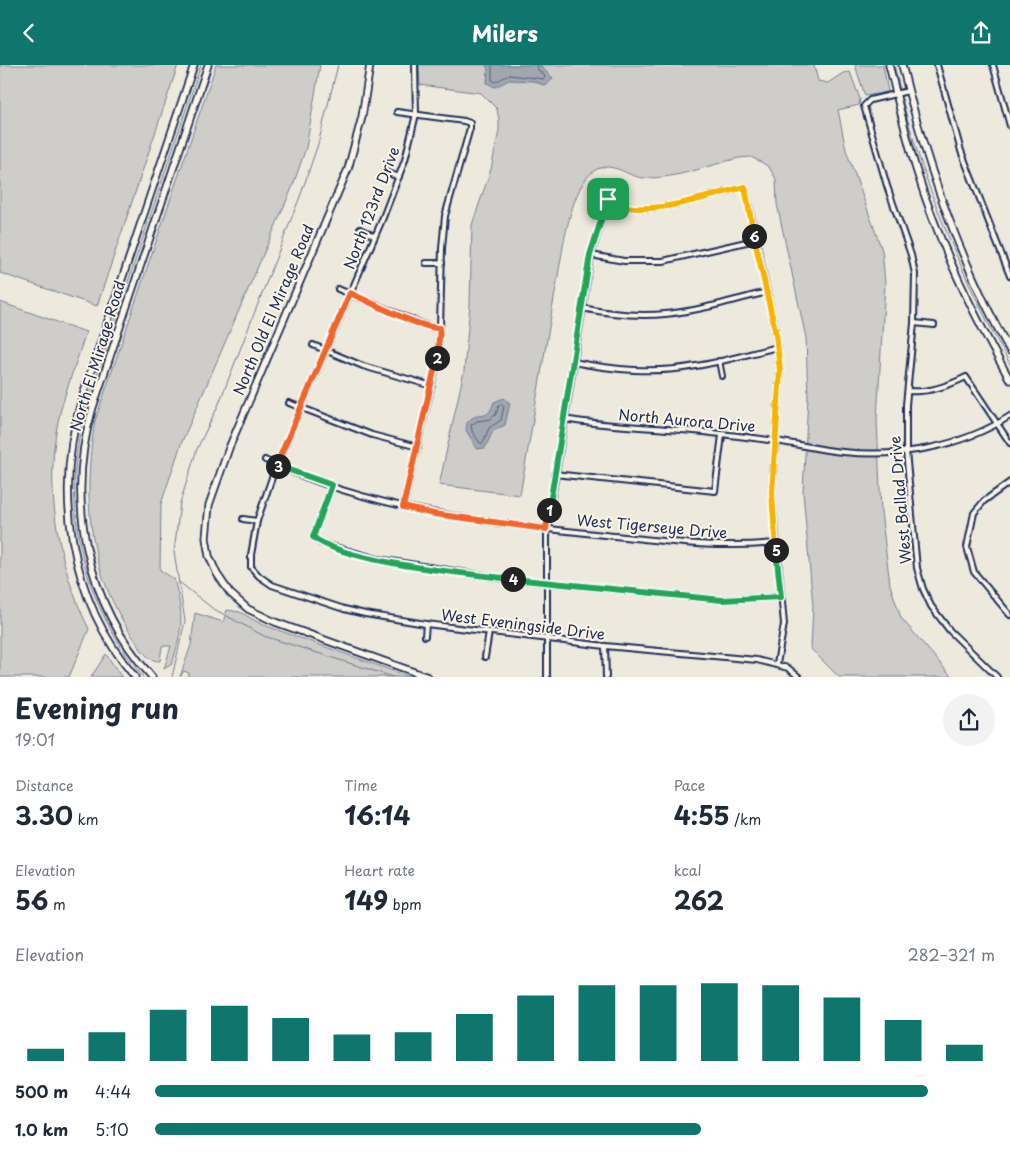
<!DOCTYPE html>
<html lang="en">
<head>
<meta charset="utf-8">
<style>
	body { margin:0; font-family:"Playpen Sans",sans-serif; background:#f2f2f3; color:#1f2937; height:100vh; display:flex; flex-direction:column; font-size:19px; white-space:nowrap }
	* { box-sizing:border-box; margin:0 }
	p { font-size:16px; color:#747a83 }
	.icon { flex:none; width:28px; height:28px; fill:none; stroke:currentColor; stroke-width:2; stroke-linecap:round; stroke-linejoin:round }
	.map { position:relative; height:612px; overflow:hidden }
	.drawer { display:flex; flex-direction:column; background:#fff; flex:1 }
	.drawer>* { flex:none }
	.pin { position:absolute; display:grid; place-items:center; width:42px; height:42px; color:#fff; margin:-21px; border-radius:10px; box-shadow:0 2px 8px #0006 }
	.km { position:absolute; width:25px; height:25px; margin:-12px; border-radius:50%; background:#222; color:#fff; font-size:14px; line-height:25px; text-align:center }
	.round { display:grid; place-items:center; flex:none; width:52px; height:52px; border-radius:26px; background:#f2f2f3 }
	.summary { display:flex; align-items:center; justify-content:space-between; height:85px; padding:0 15px }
	h1 { font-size:28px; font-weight:700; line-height:38px }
	.stats { display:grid; grid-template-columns:repeat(3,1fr); gap:8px; height:85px; padding:5px 15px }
	.stats div { display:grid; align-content:center }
	.stats b { font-size:25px; font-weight:700 }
	.stats small { font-size:14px; font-weight:400 }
	.stats p { font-size:14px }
	.chart { height:140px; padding:10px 15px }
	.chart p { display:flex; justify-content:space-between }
	.chart svg { width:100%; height:90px; margin-top:5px; stroke:#0f766e; stroke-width:6 }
	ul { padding:0 15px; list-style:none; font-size:16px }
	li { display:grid; grid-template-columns:80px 60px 1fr; align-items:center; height:38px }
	li i { height:12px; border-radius:6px; background:#0f766e }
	header { display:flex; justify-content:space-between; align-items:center; height:65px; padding:0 15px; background:#0f766e; color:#fff; font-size:22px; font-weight:700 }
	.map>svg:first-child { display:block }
	.green { fill:#cfcdca; stroke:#757e94 }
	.water { fill:#a2a7af; stroke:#6c778f }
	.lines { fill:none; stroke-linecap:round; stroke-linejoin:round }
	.shore { stroke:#515f7e; stroke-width:1 }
	.stream { stroke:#6c778f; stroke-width:1 }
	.street-casing { stroke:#1b2f5e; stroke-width:8 }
	.secondary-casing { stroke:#1b2f5e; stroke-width:9 }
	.street { stroke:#fcf5e5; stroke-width:4 }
	.secondary { stroke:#fcf5e5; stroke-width:5.5 }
	.split-1-casing { stroke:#fff; stroke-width:10 }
	.split-2-casing { stroke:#fff; stroke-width:10 }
	.split-3-casing { stroke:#fff; stroke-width:10 }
	.split-4-casing { stroke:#fff; stroke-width:10 }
	.split-5-casing { stroke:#fff; stroke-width:10 }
	.split-6-casing { stroke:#fff; stroke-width:10 }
	.split-7-casing { stroke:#fff; stroke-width:10 }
	.split-1 { stroke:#22a559; stroke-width:6 }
	.split-2 { stroke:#f0652b; stroke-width:6 }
	.split-3 { stroke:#f0652b; stroke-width:6 }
	.split-4 { stroke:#22a559; stroke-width:6 }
	.split-5 { stroke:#22a559; stroke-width:6 }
	.split-6 { stroke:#f5b400; stroke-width:6 }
	.split-7 { stroke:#f5b400; stroke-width:6 }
	.labels { text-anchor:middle; stroke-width:4; stroke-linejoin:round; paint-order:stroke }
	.street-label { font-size:15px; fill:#1b2f5e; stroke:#fcf5e5 }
</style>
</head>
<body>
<header><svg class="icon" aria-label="back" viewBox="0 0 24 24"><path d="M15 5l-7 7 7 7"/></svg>Milers<svg class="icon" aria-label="share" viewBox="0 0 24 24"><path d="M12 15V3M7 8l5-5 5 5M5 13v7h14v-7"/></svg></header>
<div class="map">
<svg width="1010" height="612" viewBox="0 0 1010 612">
	<rect width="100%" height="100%" fill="#eee9dd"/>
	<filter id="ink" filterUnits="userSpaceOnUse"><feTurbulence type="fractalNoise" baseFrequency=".02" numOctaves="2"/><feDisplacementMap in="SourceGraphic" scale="10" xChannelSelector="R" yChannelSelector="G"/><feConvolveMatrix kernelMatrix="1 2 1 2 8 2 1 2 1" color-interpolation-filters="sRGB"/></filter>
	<g filter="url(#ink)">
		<g class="green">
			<polygon points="0,0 178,0 97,241 0,208"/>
			<path d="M216,0H320L306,83L292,123L181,379L161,439L160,505L174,514C184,551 183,562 172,599L164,604L171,581H162L160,596C146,596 140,582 133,572C88,506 82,433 95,356Z"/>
			<path d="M419,0H814L818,16L828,18L843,8L850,7L860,34L859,40L838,45L846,85L882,185L885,218L877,354L881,447L890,520L901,553L952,612H839L811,584L813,541L803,427L808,332L806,273L777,139L776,114L769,102L761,97L751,92L739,93C709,100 676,114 645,113C632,113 622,103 608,102C579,100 569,154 564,176L520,430L439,420L464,306L470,240L472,160L491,104L499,66V55L497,44L481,28L420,20Z"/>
			<polygon points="855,0 883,0 888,27 865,31"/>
			<path d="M0,237L86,267C78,293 68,318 61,344C42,414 57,500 89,564L69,612H0Z"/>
			<polygon points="227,545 240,547 261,559 410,612 188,612 189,608 184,606 180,612 191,580 195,548 223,557"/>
			<polygon points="106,589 120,610 122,612 91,612"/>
		</g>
		<g class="water">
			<polygon points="486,0 539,0 553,13 546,21 533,16 509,15 495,22 487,18 488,4"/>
			<path d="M504,333L510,338L505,360L493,366L485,383L477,384L466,365L467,358C478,343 487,360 494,337Z"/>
		</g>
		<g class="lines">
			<g class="shore">
				<polyline points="492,0 492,15 495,17 509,10 544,14 545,11 538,5 537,0"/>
				<polygon points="502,339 504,341 501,355 489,363 483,378 480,378 472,366 471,360 477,356 491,354 496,349 499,340"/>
			</g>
			<g class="stream">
				<polyline points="894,0 900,24"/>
				<path d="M902,34C926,126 964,216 1010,299"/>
				<polyline points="179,517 212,543 264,571 393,612"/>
				<path d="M143,612C79,534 58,433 88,336L201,0"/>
				<polyline points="172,612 185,556 174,487 180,438 197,384 218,341 301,129 318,79 338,0"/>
			</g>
			<g class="street-casing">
				<g id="street">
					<polyline points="415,0 416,49 405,95 382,155 276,401 257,456 251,490 251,502 259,511 272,520 344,544 365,549 426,559 605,581 757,595 788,603 799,612"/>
					<polyline points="937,0 961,86 1010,211"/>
					<polyline points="993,0 1010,61"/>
					<polyline points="908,26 870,35 864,41 887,121 911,190 915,209 914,258 906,340 906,386 917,503 923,524 931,541 950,566 997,612"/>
					<polyline points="397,47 464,56 470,58 470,63 445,151 442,183 440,263 435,306 403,442"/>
					<polyline points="385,107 399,112"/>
					<polyline points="360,164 374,171"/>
					<polyline points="591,190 624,196 663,196 755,175"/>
					<polyline points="426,198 442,198"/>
					<polyline points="338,224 420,258 434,263 440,263"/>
					<path d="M582,243C657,259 696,245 767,227"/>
					<polyline points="914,258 934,260"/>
					<polyline points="313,280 363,301 432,321"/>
					<polyline points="719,296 722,311"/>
					<path d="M573,297C614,305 654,309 696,301C723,297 751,288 778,282"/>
					<path d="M908,326C928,328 948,321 966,312L1010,378"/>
					<polyline points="289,338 372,370 418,382"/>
					<path d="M564,354C610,362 657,362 704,367C728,370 752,372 775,376C798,379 820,385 843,387C899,393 962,382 1010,351"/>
					<path d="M265,395C372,446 489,458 605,470C662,476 719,484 775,478"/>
					<polyline points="554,409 715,426 722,370"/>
					<polyline points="1010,417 984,436 974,448 967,482 974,507 1010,550"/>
					<polyline points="332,420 313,472 321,478 378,494 499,513 722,535 781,532"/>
					<polyline points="243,454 257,456"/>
					<polyline points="425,571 426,559"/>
					<polyline points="605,581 606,612"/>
					<polyline points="485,592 489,567"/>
					<path d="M547,612V464L591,190L608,134C637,158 711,129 745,122L776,269L780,306L772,428L784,559L777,599"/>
				</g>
			</g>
			<g class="secondary-casing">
				<g id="secondary">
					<polyline points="370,0 362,52 348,104 229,383 209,440 206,473 209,491 217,509 230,528 248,544 275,557 428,612"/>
					<path d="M889,0C898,35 906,72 917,107C939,179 973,249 1010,315"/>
					<path d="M902,0C926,99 960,197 1010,286"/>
					<path d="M135,612C69,534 53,426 83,330L194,0"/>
					<path d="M152,612C86,539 65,435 93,342L208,0"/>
				</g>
			</g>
			<use href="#street" class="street"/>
			<use href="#secondary" class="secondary"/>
		</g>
	</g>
	<g class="lines" filter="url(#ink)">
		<g class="split-1-casing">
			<polyline id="split-1" points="549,445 590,190 608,134"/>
		</g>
		<g class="split-2-casing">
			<polyline id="split-2" points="437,293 403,442 434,449 546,464 549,445"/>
		</g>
		<g class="split-3-casing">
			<path id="split-3" d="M278,401H276L350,228C370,237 421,264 440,263L437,293"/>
		</g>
		<g class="split-4-casing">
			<path id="split-4" d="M278,401L332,420L313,472C345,498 469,509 513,514"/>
		</g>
		<g class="split-5-casing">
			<polyline id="split-5" points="513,514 722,535 781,532 776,485"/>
		</g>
		<g class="split-6-casing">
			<polyline id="split-6" points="754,171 776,269 780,306 772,428 776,485"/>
		</g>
		<g class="split-7-casing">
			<path id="split-7" d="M608,134C638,158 711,129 745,122L754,171"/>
		</g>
		<use href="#split-1" class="split-1"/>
		<use href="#split-2" class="split-2"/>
		<use href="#split-3" class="split-3"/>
		<use href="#split-4" class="split-4"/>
		<use href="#split-5" class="split-5"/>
		<use href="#split-6" class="split-6"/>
		<use href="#split-7" class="split-7"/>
	</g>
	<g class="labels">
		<g class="street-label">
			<text transform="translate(372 143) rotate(-69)" y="5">North 123rd Drive</text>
			<text transform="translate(274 245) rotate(-67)" y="5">North Old El Mirage Road</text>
			<text transform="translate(98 291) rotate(-73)" y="5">North El Mirage Road</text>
			<text transform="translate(687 356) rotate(5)" y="5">North Aurora Drive</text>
			<text transform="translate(901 435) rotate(-95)" y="5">West Ballad Drive</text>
			<text transform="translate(652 462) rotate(5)" y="5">West Tigerseye Drive</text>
			<text transform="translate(523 560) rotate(7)" y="5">West Eveningside Drive</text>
		</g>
	</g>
</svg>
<div class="pin" style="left:608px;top:134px;background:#1e9e55"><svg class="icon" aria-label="arrive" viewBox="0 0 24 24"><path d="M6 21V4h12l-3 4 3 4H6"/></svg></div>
<b class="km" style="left:549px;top:445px">1</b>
<b class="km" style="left:437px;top:293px">2</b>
<b class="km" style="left:278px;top:401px">3</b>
<b class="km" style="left:513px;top:514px">4</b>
<b class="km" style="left:776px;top:485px">5</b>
<b class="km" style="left:754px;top:171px">6</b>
</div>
<section class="drawer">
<div class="summary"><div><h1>Evening run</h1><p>19:01</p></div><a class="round"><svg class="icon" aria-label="share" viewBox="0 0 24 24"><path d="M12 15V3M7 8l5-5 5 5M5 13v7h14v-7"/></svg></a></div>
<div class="stats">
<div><p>Distance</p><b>3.30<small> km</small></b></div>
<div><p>Time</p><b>16:14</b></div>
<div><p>Pace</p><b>4:55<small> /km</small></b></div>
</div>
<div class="stats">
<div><p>Elevation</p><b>56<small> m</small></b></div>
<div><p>Heart rate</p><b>149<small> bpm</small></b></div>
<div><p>kcal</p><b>262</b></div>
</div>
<div class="chart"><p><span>Elevation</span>282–321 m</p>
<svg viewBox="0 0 160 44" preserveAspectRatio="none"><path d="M5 44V38M15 44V30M25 44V19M35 44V17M45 44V23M55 44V31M65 44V30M75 44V21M85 44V12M95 44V7M105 44V7M115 44V6M125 44V7M135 44V13M145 44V24M155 44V36"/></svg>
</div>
<ul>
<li><b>500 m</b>4:44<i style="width:92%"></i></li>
<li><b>1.0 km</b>5:10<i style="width:65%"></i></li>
</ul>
</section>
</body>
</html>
